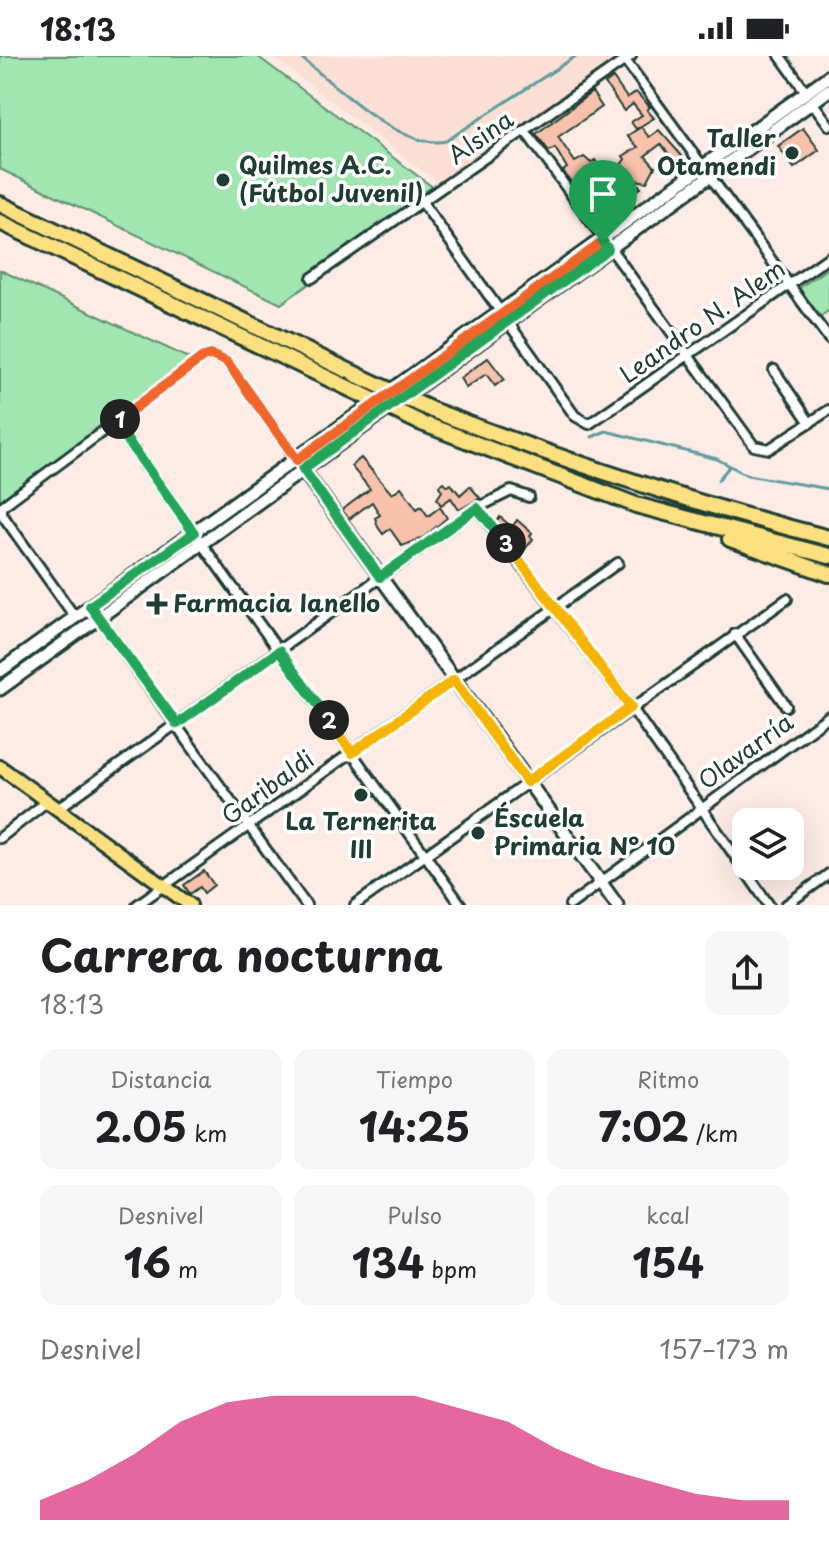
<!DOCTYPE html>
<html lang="es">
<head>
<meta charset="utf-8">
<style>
	body { margin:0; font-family:"Playpen Sans",sans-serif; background:#f6f6f6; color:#202124; height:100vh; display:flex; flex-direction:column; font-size:30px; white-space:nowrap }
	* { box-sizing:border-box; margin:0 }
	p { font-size:26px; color:#757577 }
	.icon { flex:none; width:44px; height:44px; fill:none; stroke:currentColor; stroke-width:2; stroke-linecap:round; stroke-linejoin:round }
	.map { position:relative; height:849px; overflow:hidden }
	.details { display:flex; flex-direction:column; background:#fff; flex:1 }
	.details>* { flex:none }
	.tools { position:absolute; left:732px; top:752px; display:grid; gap:16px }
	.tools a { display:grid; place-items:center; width:72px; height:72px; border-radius:16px; background:#fff; box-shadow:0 8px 32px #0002; font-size:40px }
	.pin { position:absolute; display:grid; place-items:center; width:68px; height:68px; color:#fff; margin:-82px -34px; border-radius:50% 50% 50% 0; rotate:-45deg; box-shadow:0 0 8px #0007 }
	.pin .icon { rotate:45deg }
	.km { position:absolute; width:40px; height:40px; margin:-20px; border-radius:50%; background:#222; color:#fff; font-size:22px; line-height:40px; text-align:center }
	.round { display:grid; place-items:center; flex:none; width:84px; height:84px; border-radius:16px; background:#f6f6f6 }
	.overview { display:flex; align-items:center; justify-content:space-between; height:136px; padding:0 40px }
	h1 { font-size:44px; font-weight:700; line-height:60px }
	.metrics { display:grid; grid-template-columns:repeat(3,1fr); gap:12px; height:136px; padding:8px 40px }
	.metrics div { display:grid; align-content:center; border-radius:16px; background:#f6f6f6; text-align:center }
	.metrics b { font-size:40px; font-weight:700 }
	.metrics small { font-size:22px; font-weight:400 }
	.metrics p { font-size:22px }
	.chart { height:224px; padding:16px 40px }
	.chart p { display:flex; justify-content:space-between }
	.chart svg { width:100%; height:144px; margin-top:8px; fill:#db2777; opacity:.7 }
	.status { display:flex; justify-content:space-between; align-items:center; height:56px; padding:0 40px; background:#fff; direction:ltr }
	.status svg { height:22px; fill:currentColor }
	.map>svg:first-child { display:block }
	.built { fill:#fcdfd4 }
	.green { fill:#a1e5b1; stroke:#609172; stroke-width:2 }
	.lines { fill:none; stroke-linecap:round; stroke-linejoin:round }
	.stream { stroke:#609ca0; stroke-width:3 }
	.building { fill:#f8c1ab; stroke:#1f3d34; stroke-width:2 }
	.street-casing { stroke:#1f3d34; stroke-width:14 }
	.secondary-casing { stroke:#1f3d34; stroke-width:17 }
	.primary-casing { stroke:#1f3d34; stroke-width:18 }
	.highway-casing { stroke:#1f3d34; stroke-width:20 }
	.street { stroke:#fff; stroke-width:8 }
	.secondary { stroke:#fff; stroke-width:11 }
	.primary { stroke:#fce080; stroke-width:12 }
	.highway { stroke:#fce080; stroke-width:14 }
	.highway-bridge-casing { stroke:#1f3d34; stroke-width:20; stroke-linecap:butt }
	.highway-bridge { stroke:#fce080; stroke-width:14 }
	.split-1-casing { stroke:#fff; stroke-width:16 }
	.split-2-casing { stroke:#fff; stroke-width:16 }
	.split-3-casing { stroke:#fff; stroke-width:16 }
	.split-4-casing { stroke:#fff; stroke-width:16 }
	.split-1 { stroke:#f0652b; stroke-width:10 }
	.split-2 { stroke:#22a559; stroke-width:10 }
	.split-3 { stroke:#f5b400; stroke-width:10 }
	.split-4 { stroke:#22a559; stroke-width:10 }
	.poi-dot { fill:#1f3d34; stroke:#fff; stroke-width:3 }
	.labels { text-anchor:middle; stroke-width:7; stroke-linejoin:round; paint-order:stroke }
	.street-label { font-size:24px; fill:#1f3d34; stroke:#fff }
	.poi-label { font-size:24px; font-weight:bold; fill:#1f3d34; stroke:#fff; text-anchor:start }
</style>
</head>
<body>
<div class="status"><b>18:13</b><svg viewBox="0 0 49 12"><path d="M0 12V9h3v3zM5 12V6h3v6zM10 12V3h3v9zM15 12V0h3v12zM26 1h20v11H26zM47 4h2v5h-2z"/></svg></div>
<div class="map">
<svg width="829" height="849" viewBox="0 0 829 849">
	<rect width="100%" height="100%" fill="#fdece6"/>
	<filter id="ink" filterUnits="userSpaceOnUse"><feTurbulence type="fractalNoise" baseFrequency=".0125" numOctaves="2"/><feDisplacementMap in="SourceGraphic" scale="16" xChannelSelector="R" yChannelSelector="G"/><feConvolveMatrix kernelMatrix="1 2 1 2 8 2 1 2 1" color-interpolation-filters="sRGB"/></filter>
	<g filter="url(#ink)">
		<polygon class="built" points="271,0 622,0 441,129"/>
		<g class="green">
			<polygon points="0,0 257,0 438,135 281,248 0,113"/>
			<polygon points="829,211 829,254 819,262 798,233"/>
			<polygon points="0,214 195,305 0,445"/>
		</g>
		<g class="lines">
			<g class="stream">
				<path d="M299,0C333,27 401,95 446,85L576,0"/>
				<polyline points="592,381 606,375 717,403 747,419 829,433"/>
				<polyline points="718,424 730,410"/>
			</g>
		</g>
		<g class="building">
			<polygon points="613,22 627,42 636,36 650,51 647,54 654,62 636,73 631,66 642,59 633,48 624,55 605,28"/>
			<polygon points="592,36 602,51 558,81 575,106 584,101 591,107 595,104 606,121 619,112 625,103 623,100 638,91 627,80 641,71 649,81 659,74 682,100 675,106 661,88 645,100 655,111 647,126 635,124 641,132 630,137 620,122 599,137 605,145 595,151 586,138 593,133 586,122 574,130 563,115 567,112 555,92 549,95 536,78"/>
			<polygon points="803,72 819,94 794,112 778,90"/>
			<polygon points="488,302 504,323 495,330 486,318 466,332 460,322"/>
			<polygon points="361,402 392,438 401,431 417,453 421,450 428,460 440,451 447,462 424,481 402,490 390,473 383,478 378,471 375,462 380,459 372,446 349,463 342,454 370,433 351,410"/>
			<polygon points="444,426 448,430 451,428 460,439 470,430 480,442 459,454 451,442 441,449 437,443 442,435 439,430"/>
			<polygon points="500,461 512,471 517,464 532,477 530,480 533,483 521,498 497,466"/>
			<polygon points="204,815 214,829 204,837 200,831 190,838 184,829"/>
		</g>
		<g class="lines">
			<g class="street-casing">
				<g id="street">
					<polyline points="780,0 806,36"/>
					<polyline points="625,4 829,283"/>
					<polyline points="812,46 829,69"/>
					<polyline points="526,76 754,390 769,393 829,354"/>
					<polyline points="422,146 575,360 589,368 829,201"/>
					<polyline points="312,222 631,0"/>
					<polyline points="774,314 810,367"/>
					<polyline points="115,367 461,849"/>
					<polyline points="477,452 631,651 769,849"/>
					<polyline points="96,558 306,849"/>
					<polyline points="75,561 1,457 1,451 203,301 211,299 227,306 297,404"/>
					<polyline points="735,578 786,650"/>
					<polyline points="56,754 477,452 511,435 529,441"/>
					<polyline points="0,782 45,747"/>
					<polyline points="137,849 618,507"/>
					<polyline points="355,849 787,543"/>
					<polyline points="570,849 829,660"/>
					<polyline points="786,849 829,818"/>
				</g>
			</g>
			<g class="secondary-casing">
				<g id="secondary">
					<polyline points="299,408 617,849"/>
					<polyline points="0,615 829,20"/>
					<polyline points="0,633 829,34"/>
				</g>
			</g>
			<g class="primary-casing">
				<polyline id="primary" points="0,711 190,849"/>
			</g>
			<g class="highway-casing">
				<g id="highway">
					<polyline points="0,148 355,318"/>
					<polyline points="0,166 342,329"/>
					<path d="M432,354C562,404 694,448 829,482"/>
					<polyline points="419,366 636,449 829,500"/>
					<polyline points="730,483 829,518"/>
				</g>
			</g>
			<use href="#street" class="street"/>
			<use href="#secondary" class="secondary"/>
			<use href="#primary" class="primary"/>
			<use href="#highway" class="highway"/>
			<g class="highway-bridge-casing">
				<g id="highway-bridge">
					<polyline points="355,318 432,354"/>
					<polyline points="342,329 419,366"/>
				</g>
			</g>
			<use href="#highway-bridge" class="highway-bridge"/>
		</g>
	</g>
	<g class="lines" filter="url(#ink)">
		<g class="split-1-casing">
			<polyline id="split-1" points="120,363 203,301 211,299 227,306 297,404 603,186"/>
		</g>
		<g class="split-2-casing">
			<polyline id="split-2" points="120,363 115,367 194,477 90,550 177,668 279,595 329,664"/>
		</g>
		<g class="split-3-casing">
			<polyline id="split-3" points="329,664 352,697 454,624 527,726 631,651 506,487"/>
		</g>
		<g class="split-4-casing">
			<polyline id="split-4" points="506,487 477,452 380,521 303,413 608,193 603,186"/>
		</g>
		<use href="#split-1" class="split-1"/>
		<use href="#split-2" class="split-2"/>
		<use href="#split-3" class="split-3"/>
		<use href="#split-4" class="split-4"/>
	</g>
	<g class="poi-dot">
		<circle cx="792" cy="97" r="8"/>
		<circle cx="223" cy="124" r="8"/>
		<path d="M153 536h8v8h8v8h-8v8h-8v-8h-8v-8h8z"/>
		<circle cx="361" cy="739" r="8"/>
		<circle cx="478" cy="777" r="8"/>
	</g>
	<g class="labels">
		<g class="street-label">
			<text transform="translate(481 82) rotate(-35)" y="8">Alsina</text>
			<text transform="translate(703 266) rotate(-35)" y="8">Leandro N. Alem</text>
			<text transform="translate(746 696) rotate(-36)" y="8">Olavarría</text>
			<text transform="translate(268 732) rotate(-36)" y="8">Garibaldi</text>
		</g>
		<g class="poi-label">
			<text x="776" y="91" text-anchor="end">Taller<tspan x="776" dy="28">Otamendi</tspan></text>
			<text x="239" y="118">Quilmes A.C.<tspan x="239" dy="28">(Fútbol Juvenil)</tspan></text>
			<text x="173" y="556">Farmacia Ianello</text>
			<text x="494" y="771">Éscuela<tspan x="494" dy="28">Primaria N° 10</tspan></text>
			<text x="361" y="774" text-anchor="middle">La Ternerita<tspan x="361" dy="28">III</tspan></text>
		</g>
	</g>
</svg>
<div class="tools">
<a><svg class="icon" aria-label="layers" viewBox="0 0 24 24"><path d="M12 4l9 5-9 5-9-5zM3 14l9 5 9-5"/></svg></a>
</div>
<div class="pin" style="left:603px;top:186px;background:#1e9e55"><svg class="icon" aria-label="arrive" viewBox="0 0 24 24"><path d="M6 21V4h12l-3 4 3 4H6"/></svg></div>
<b class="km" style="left:120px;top:363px">1</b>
<b class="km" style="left:329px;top:664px">2</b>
<b class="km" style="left:506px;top:487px">3</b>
</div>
<section class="details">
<div class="overview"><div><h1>Carrera nocturna</h1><p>18:13</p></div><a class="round"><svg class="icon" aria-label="share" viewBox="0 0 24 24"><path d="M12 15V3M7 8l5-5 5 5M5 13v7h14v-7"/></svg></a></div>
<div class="metrics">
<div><p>Distancia</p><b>2.05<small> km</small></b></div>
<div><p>Tiempo</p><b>14:25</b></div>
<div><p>Ritmo</p><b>7:02<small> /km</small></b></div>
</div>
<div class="metrics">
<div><p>Desnivel</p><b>16<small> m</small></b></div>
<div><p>Pulso</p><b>134<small> bpm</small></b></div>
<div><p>kcal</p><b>154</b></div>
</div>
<div class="chart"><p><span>Desnivel</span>157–173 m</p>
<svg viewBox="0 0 160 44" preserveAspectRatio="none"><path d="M0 44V38L10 32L20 24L30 14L40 8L50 6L60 6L70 6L80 6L90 10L100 14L110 22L120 28L130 32L140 36L150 38L160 38V44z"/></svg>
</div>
</section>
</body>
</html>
